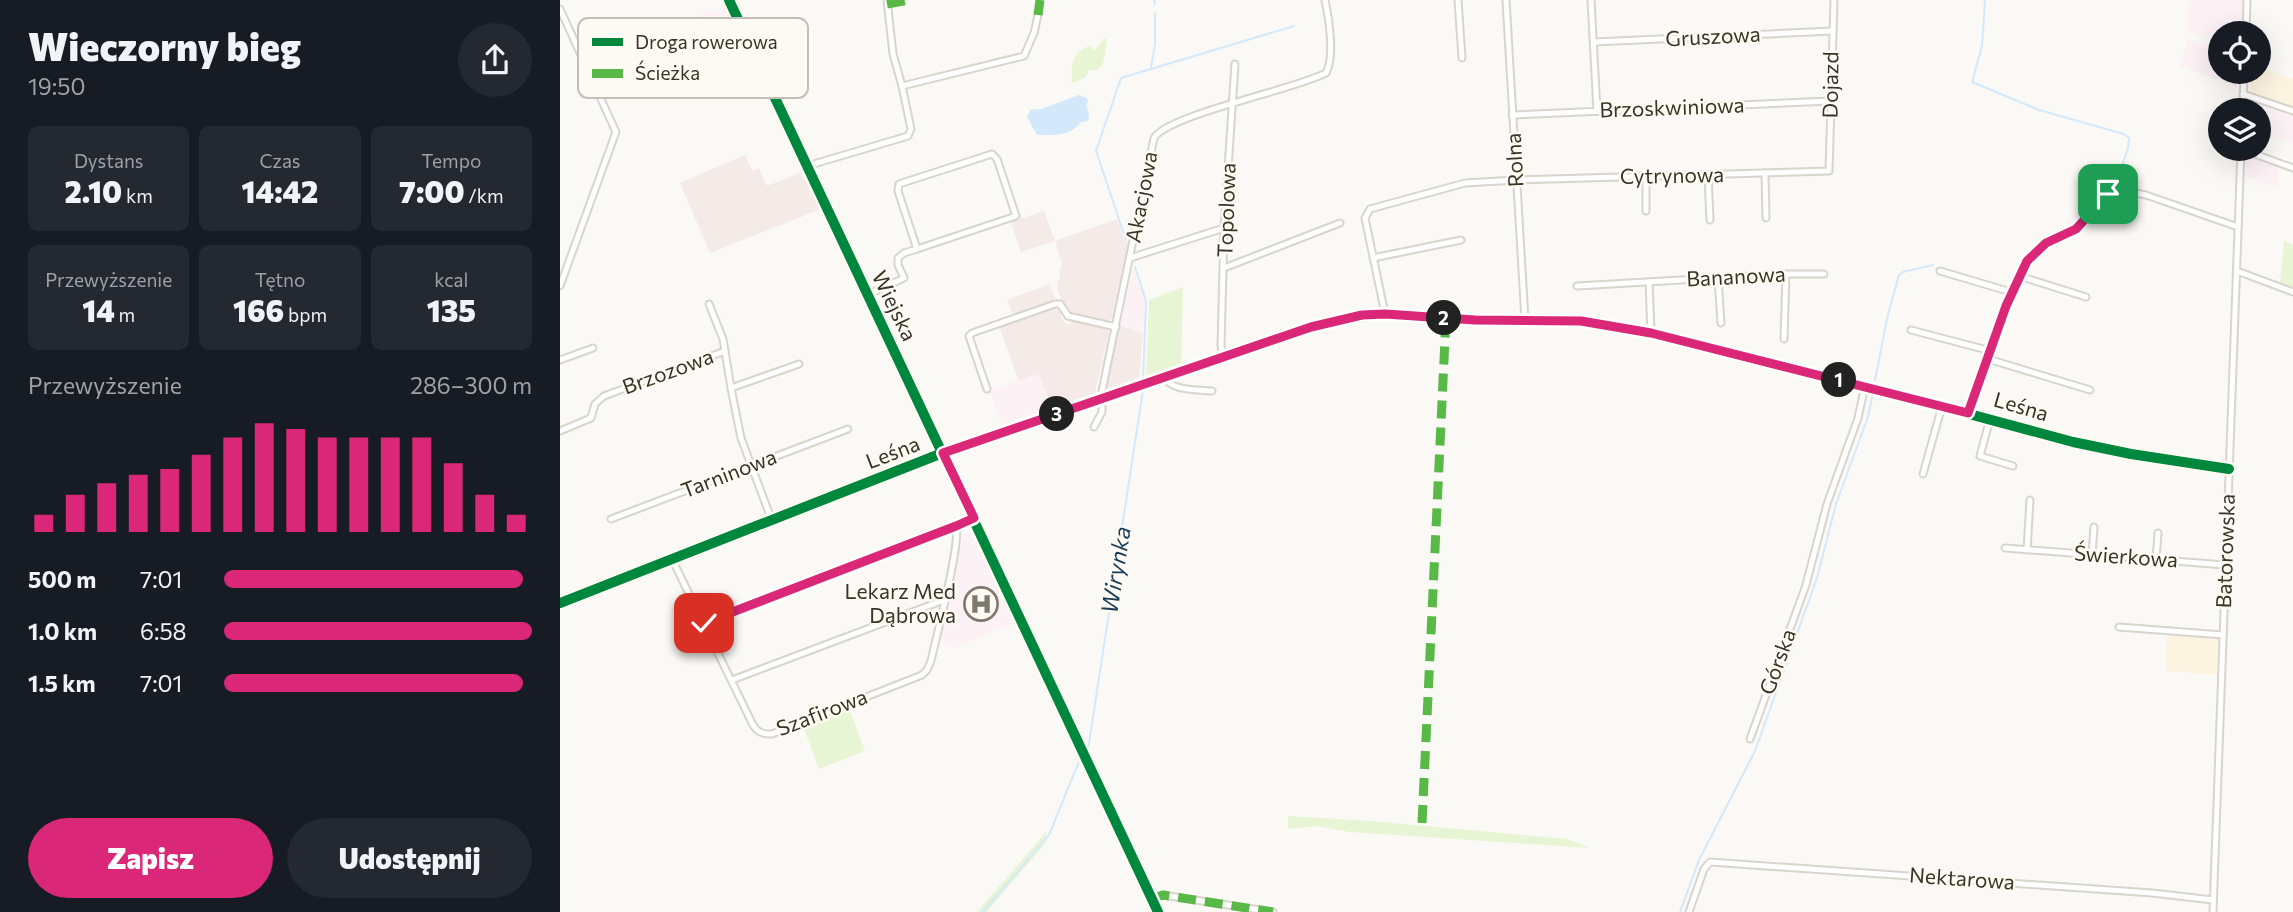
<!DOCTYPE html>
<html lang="pl">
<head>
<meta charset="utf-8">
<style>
	body { margin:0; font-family:Commissioner,sans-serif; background:#242831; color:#f1f3f6; height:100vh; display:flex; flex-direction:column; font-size:26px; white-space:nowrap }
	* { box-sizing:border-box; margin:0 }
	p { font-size:23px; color:#9ea1a6 }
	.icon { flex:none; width:38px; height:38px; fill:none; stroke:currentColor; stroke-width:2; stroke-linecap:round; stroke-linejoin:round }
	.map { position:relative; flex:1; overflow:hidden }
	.drawer { display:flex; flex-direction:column; background:#171b24; width:560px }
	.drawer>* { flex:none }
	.fabs { position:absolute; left:1648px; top:21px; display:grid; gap:14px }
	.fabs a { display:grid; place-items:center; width:63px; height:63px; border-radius:50%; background:#171b24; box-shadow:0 7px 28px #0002; font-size:35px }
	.pin { position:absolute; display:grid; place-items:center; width:60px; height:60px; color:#fff; margin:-30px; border-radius:14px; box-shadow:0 4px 10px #0006 }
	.km { position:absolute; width:35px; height:35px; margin:-18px; border-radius:50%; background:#222; color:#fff; font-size:19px; line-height:35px; text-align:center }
	.round { display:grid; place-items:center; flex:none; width:74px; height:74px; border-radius:37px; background:#242831 }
	.summary { display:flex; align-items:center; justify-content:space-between; height:119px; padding:0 28px }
	h1 { font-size:38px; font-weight:800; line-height:52px }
	.figures { display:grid; grid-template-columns:repeat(3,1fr); gap:10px; height:119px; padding:7px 28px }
	.figures div { display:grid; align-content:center; border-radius:10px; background:#242831; text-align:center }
	.figures b { font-size:30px; font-weight:800 }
	.figures small { font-size:19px; font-weight:400 }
	.figures p { font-size:19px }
	.chart { height:196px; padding:14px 28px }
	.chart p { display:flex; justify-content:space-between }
	.chart svg { width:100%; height:126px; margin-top:7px; stroke:#db2777; stroke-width:6 }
	.cta { display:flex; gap:14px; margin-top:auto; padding:14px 28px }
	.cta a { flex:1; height:80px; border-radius:42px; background:#db2777; color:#fff; font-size:28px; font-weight:800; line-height:80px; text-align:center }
	.cta a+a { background:#242831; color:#f1f3f6 }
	ul { padding:0 28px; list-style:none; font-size:23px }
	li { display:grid; grid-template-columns:112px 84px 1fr; align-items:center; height:52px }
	li i { height:18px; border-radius:9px; background:#db2777 }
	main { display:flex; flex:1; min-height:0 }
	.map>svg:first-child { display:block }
	.commercial { fill:#fcf1f5 }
	.industrial { fill:#f4eae7 }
	.built { fill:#fcf4e0 }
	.green { fill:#e7f5d5 }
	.water { fill:#d3e9fb }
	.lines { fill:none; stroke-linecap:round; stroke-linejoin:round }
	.stream { stroke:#d3e9fb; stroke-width:2 }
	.minor-casing { stroke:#d8d5cc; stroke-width:9 }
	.minor { stroke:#fefefe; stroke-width:5 }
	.quiet { stroke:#58b947; stroke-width:9; stroke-dasharray:18 9; stroke-linecap:butt }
	.cycleway-casing { stroke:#fdfaf3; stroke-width:15 }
	.cycleway { stroke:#00873e; stroke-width:10 }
	.route-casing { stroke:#fff; stroke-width:14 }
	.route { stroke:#db2777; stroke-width:9 }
	.labels { text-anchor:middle; stroke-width:5; stroke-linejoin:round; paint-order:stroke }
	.street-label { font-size:21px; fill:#393426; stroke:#fdfaf3 }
	.poi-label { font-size:21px; fill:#393426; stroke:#fdfaf3; text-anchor:end }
	.water-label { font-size:23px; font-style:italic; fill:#1a3d58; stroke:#fdfaf3 }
	.key { fill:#fdfaf3; stroke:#c2bfb6; stroke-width:2 }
	.key-label { font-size:19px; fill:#393426 }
</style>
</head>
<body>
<main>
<section class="drawer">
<div class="summary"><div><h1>Wieczorny bieg</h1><p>19:50</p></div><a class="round"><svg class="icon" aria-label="share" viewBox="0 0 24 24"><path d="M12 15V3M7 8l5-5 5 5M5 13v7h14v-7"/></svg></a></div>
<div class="figures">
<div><p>Dystans</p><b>2.10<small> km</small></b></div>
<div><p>Czas</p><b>14:42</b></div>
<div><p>Tempo</p><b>7:00<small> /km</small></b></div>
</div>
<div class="figures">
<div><p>Przewyższenie</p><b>14<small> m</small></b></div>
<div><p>Tętno</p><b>166<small> bpm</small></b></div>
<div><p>kcal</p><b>135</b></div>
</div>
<div class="chart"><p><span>Przewyższenie</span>286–300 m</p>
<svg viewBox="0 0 160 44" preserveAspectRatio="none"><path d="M5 44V38M15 44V31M25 44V27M35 44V24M45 44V22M55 44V17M65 44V11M75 44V6M85 44V8M95 44V11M105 44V11M115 44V11M125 44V11M135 44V20M145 44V31M155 44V38"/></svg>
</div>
<ul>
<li><b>500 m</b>7:01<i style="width:97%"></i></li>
<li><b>1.0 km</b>6:58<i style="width:100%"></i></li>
<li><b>1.5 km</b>7:01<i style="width:97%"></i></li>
</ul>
<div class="cta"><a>Zapisz</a><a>Udostępnij</a></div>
</section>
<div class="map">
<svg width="1733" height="912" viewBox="0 0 1733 912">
	<rect width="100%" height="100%" fill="#fbf9f5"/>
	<g class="commercial">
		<polygon points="1629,0 1682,0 1681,33 1661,33 1661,44 1627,31"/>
		<polygon points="164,6 170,19 124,37 118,24"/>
		<polygon points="1628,40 1661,52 1661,72 1681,72 1680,85 1677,87 1619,66"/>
		<polygon points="1689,99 1733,114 1733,143 1699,131 1699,110 1688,110"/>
		<polygon points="1687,156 1719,168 1718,188 1682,175"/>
		<polygon points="573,268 585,299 583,333 560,326"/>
		<polygon points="479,373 493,410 443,428 429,391"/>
		<polygon points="409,531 455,625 450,624 397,648 381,643 380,639 401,536"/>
	</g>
	<g class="industrial">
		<polygon points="185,155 192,171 199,168 207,186 241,172 243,177 247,178 261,209 150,253 120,183"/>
		<polygon points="484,211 495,241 557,219 565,242 569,241 553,318 548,321 509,312 503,305 497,287 502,263 495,241 461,252 451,222"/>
		<polygon points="490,284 495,298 492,302 453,316 447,300"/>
		<polygon points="493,307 499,310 504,323 509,324 512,321 547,329 549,333 534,396 493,410 479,374 459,381 439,326"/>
		<polygon points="560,326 583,333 579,381 549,391 546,389"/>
	</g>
	<g class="built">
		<polygon points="1699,67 1733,79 1733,108 1690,92 1691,79 1689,77 1689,72 1699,72"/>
		<polygon points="1607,635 1658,639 1657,675 1605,671"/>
	</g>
	<g class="green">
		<path d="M545,38L547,41L543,64L536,70H529L525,78L512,83C511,63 512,53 531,45L534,51Z"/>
		<polygon points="1724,241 1733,245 1733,288 1720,284"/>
		<polygon points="623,287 621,367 586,379 589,300"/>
		<polygon points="288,706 305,751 259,769 243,726 244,723"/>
		<polygon points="728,816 810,821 1007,839 1030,848 790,832 756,826 728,829"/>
		<polygon points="487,831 484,845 427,912 417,912"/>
	</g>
	<path class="water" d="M519,95L527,98L528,101L526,105L529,114L528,121L521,122C510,137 493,135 477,135L467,117L470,110L481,109Z"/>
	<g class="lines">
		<g class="stream">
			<polyline points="594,0 595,4"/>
			<polyline points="1425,1 1422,46 1412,82 1479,110 1564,134 1569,138 1568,148 1562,166"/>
			<polyline points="591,68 595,44 595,13"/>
			<polyline points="1554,180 1559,173"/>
			<polyline points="1490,234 1493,234"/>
			<polyline points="566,240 536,151 561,78 734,26"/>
			<polyline points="575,267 586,301 583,382"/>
			<polyline points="1314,385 1328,314 1339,275 1343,272 1373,265"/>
			<polyline points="528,750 583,390"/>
			<polyline points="423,912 489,835 520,759"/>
			<polyline points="1120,912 1139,860 1195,751 1257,578 1276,504 1308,417 1313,392"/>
		</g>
		<g class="minor-casing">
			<g id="minor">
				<polyline points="169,0 598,912"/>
				<polyline points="327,0 333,54 342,86"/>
				<polyline points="898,0 902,58"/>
				<polyline points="946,0 965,320"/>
				<polyline points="1031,0 1037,111"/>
				<polyline points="0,9 56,132 0,286"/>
				<polyline points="1686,33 1687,0"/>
				<polyline points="1034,42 1273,31"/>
				<polyline points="1683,94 1733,111"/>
				<polyline points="1683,110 1684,72"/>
				<polyline points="952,115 1271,101"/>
				<polyline points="1685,149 1689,152 1733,168"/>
				<polyline points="247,166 348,136 351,129 342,86 464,56 474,33 478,15"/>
				<polyline points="1205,173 1206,218"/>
				<polyline points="1148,175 1150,220"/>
				<polyline points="1086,176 1086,211"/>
				<polyline points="570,258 664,228"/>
				<polyline points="813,258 901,240"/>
				<polyline points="664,268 780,223"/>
				<polyline points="1380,271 1451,292"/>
				<polyline points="1677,271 1733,292"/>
				<polyline points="1459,276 1526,297"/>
				<polyline points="1158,278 1161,323"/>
				<polyline points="1089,282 1091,333"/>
				<polyline points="1017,286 1226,274 1264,274"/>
				<polyline points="307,295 344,278 338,265 338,258 344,253 357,249 456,216 437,159 432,154 339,184 338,191 357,249"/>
				<polyline points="149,304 163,339 165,351"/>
				<polyline points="825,314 805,218 810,209 905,183 956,180 1269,171 1274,0"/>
				<polyline points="1351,330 1431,351"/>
				<polyline points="1224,339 1226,274"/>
				<polyline points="663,357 661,346 664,228 675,64"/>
				<polyline points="1428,359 1530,390"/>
				<polyline points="0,360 33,348"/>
				<path d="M604,377C613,392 636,389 652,391"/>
				<polyline points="171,388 181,438 212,521"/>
				<polyline points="427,389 409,336 412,333 495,304 500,304 508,316 556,327"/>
				<polyline points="1408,413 1446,306 1467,261 1486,243 1516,229 1548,194 1560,190 1586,195 1678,227"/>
				<polyline points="1430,419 1420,456 1453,466"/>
				<path d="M534,427L542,412V391L594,138C607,115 733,90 766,73C775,57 769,18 765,0"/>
				<polyline points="0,431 31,418 35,404 44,396 165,351 171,388 239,364"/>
				<polyline points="1363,474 1382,406"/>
				<polyline points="51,519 288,429"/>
				<polyline points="1445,548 1665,565"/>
				<polyline points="1467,550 1470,500"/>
				<polyline points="1532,555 1534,527"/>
				<path d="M112,559L192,723C197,732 201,734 212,734L362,675L367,670L371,661C376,637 401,544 396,526"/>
				<polyline points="1596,559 1598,533"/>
				<polyline points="0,603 385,452 751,327 778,320 825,314 915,320 1021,321 1091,333 1259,376 1298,384 1513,442 1571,454 1669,469"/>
				<polyline points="144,623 414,518"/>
				<polyline points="1559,627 1663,635"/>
				<polyline points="172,680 384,600"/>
				<polyline points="1190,739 1246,585 1267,504 1298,418 1305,386"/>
				<polyline points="592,899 603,895 713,912"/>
				<polyline points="1129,912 1144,869 1150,862 1592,893 1653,900"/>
				<polyline points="1653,912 1681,149"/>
			</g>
		</g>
		<use href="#minor" class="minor"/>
		<g class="quiet">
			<polyline points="327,4 350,0"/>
			<polyline points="478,15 480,0"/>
			<polyline points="862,823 886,318"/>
			<polyline points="592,899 603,895 713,912"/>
		</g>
		<g class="cycleway-casing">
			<g id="cycleway">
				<polyline points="169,0 598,912"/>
				<polyline points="0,603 385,452 751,327 778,320 825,314 915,320 1021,321 1091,333 1259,376 1298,384 1513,442 1571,454 1669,469"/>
			</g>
		</g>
		<use href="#cycleway" class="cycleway"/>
	</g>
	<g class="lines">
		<g class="route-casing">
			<polyline id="route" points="144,623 396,526 414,518 383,453 751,327 802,315 825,314 915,320 1021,321 1091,333 1408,413 1446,306 1467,261 1486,243 1516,229 1548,194"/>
		</g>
		<use href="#route" class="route"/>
	</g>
	<defs>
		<g id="hospital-ring" transform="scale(1.75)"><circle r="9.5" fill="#fdfaf3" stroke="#7d796e" stroke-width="1.5"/><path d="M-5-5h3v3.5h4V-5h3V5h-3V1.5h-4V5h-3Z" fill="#7d796e"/></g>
	</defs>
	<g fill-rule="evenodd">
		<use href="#hospital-ring" x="421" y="604"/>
	</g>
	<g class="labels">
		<g class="street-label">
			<text transform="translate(1153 37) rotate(-3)" y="7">Gruszowa</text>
			<text transform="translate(1271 85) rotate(-89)" y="7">Dojazd</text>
			<text transform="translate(1112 108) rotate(-2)" y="7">Brzoskwiniowa</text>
			<text transform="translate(955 160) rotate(-93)" y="7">Rolna</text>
			<text transform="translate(1112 176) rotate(-1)" y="7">Cytrynowa</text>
			<text transform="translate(582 197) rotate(-79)" y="7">Akacjowa</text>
			<text transform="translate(667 210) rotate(-88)" y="7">Topolowa</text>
			<text transform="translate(1176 277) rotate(-3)" y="7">Bananowa</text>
			<text transform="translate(334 306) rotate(64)" y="7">Wiejska</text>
			<text transform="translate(108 372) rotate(-20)" y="7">Brzozowa</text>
			<text transform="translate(1461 407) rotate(16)" y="7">Leśna</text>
			<text transform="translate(333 453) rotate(-21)" y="7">Leśna</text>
			<text transform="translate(169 474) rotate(-21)" y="7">Tarninowa</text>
			<text transform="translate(1666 551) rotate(-88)" y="7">Batorowska</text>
			<text transform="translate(1566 557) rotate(4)" y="7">Świerkowa</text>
			<text transform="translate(1218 662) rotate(-70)" y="7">Górska</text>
			<text transform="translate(262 713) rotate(-21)" y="7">Szafirowa</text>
			<text transform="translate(1402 879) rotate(4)" y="7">Nektarowa</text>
		</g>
		<g class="poi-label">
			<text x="396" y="599">Lekarz Med<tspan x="396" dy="24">Dąbrowa</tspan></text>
		</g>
		<g class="water-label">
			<text transform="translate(556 570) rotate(-81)" y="8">Wirynka</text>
		</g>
	</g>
	<rect x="18" y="18" width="230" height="80" rx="10" class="key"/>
	<rect x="32" y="38" width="31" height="8" fill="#00873e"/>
	<rect x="32" y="69" width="31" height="9" fill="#58b947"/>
	<g class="key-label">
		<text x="75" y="49">Droga rowerowa</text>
		<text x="75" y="80">Ścieżka</text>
	</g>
</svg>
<div class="fabs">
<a><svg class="icon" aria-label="locate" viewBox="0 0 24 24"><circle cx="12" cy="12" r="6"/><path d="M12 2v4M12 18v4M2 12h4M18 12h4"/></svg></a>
<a><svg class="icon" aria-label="layers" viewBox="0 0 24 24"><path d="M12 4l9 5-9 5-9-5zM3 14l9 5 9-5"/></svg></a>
</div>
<div class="pin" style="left:1548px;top:194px;background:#1e9e55"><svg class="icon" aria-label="arrive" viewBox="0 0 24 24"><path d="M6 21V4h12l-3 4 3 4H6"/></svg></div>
<div class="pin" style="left:144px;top:623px;background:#d93025"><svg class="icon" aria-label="check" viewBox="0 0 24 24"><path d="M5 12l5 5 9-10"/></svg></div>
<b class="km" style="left:1279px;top:380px">1</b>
<b class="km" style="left:884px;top:318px">2</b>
<b class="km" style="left:497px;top:414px">3</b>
</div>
</main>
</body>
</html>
